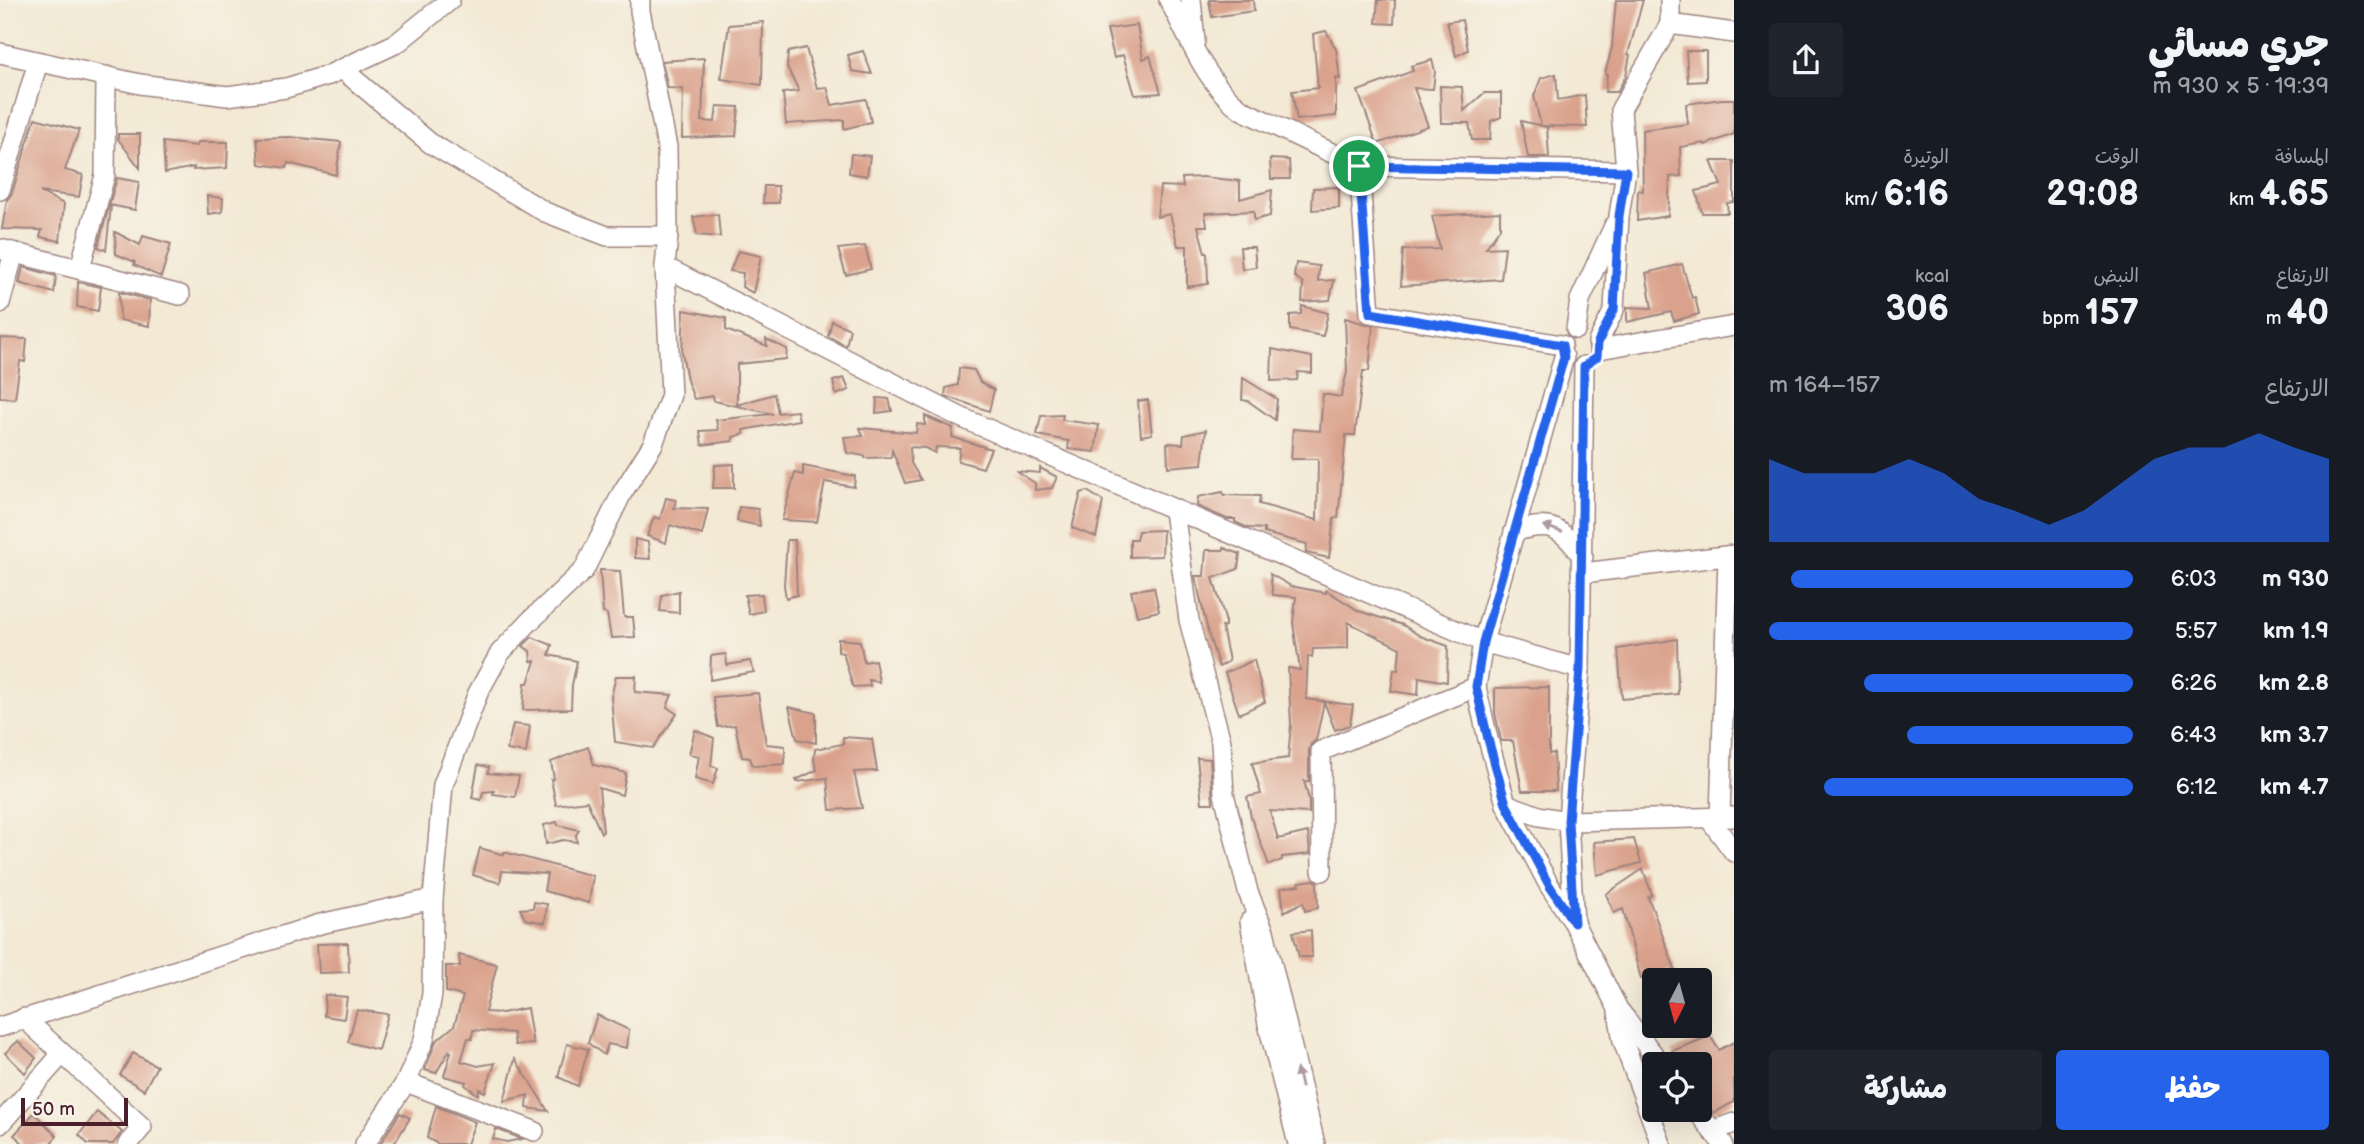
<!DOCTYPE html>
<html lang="ar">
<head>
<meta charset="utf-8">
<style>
	body { margin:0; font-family:"Balsamiq Sans","Playpen Sans Arabic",sans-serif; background:#20242c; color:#f1f3f6; direction:rtl; height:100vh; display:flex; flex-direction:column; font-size:26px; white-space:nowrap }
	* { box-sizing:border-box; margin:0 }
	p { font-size:23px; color:#9ea1a6 }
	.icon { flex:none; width:38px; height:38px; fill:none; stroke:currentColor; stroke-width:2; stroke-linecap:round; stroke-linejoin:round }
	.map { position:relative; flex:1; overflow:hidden; direction:ltr }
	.panel { display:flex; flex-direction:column; background:#171b24; width:630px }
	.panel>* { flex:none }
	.needle { width:46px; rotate:186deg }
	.tools { position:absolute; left:1642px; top:968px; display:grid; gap:14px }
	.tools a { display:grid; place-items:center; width:70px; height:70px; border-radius:7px; background:#171b24; box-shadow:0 7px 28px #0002; font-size:35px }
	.scale { position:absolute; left:21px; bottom:18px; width:107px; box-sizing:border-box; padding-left:7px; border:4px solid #4a1f2b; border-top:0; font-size:19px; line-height:24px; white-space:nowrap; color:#4a1f2b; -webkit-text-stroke:5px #f7f3e8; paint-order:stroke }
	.pin { position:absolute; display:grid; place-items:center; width:60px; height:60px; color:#fff; margin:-30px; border:4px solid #fff; border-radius:50%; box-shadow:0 2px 7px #0007 }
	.round { display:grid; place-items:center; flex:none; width:74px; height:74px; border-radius:7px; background:#20242c }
	.overview { display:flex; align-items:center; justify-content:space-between; height:119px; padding:0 35px }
	h1 { font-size:38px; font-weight:800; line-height:52px }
	.figures { display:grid; grid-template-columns:repeat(3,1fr); gap:10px; height:119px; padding:7px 35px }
	.figures div { display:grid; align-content:center }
	.figures b { font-size:35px; font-weight:800 }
	.figures small { font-size:19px; font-weight:400 }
	.figures p { font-size:19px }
	.chart { height:196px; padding:14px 35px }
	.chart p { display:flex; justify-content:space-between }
	.chart svg { width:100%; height:126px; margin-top:7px; fill:#2563eb; opacity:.7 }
	.action { display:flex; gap:14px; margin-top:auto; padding:14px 35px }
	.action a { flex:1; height:80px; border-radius:7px; background:#2563eb; color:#fff; font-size:28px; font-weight:800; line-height:80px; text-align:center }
	.action a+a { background:#20242c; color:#f1f3f6 }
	ul { padding:0 35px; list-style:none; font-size:23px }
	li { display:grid; grid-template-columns:112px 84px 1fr; align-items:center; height:52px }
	li i { height:18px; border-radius:9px; background:#2563eb }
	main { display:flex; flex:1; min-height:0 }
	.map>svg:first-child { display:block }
	.building { fill:#daa28c }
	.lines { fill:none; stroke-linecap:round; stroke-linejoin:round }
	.minor-casing { stroke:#9e8480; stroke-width:22 }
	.minor { stroke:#fff; stroke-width:19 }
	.oneway { fill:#ae9aa0 }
	.route-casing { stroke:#fff; stroke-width:14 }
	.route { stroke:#2563eb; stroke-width:9 }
</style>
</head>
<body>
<main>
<section class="panel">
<div class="overview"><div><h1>جري مسائي</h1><p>19:39 · 5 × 930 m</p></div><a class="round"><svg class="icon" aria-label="share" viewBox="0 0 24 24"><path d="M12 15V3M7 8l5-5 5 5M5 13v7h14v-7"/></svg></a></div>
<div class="figures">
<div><p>المسافة</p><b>4.65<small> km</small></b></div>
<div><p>الوقت</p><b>29:08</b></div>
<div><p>الوتيرة</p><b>6:16<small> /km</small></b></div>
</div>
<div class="figures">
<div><p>الارتفاع</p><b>40<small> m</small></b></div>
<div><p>النبض</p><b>157<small> bpm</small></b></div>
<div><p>kcal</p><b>306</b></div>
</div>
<div class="chart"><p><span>الارتفاع</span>157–164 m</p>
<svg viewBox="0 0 160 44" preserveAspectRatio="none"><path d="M0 44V15L10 20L20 20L30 20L40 15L50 20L60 29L70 33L80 38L90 33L100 24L110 15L120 11L130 11L140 6L150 11L160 15V44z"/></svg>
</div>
<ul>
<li><b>930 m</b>6:03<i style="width:94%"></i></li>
<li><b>1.9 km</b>5:57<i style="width:100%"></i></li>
<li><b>2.8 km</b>6:26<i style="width:74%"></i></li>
<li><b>3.7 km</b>6:43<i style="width:62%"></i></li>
<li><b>4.7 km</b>6:12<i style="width:85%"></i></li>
</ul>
<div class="action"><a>حفظ</a><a>مشاركة</a></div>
</section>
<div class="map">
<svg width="1734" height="1144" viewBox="0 0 1734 1144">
	<rect width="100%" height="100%" fill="#f7f3e8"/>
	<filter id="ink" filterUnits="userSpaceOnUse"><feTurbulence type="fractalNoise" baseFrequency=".0143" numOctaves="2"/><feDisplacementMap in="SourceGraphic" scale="14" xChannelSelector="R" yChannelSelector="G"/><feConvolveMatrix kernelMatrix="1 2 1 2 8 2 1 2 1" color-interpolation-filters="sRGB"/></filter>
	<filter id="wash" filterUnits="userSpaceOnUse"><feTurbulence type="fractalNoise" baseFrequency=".00686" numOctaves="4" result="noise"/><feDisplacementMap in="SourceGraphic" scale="28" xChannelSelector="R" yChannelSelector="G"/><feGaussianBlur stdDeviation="1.57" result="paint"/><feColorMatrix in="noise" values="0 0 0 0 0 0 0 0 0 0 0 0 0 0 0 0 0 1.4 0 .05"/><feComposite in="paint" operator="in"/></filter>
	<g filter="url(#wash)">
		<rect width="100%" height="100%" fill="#f3e9d4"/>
		<g id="blocks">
			<g class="building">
				<polygon points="1209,0 1253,0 1254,11 1212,17"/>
				<polygon points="1378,0 1395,0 1394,24 1376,23"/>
				<polygon points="1616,0 1643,0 1628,54 1630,55 1626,76 1617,92 1605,92 1607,74 1605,74 1612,47"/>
				<polygon points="1462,20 1468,50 1456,56 1447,22"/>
				<polygon points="763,22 762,85 721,79 729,25"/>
				<polygon points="1137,25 1143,59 1150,56 1161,93 1135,95 1123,55 1114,58 1107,29"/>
				<polygon points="1326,31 1336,49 1340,79 1336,78 1336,116 1297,120 1292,91 1318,88 1313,34"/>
				<polygon points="806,48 817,88 827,87 832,105 866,99 871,122 844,129 844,120 786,124 783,93 799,91 787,67 788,52"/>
				<polygon points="863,51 872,74 852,71 848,55"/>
				<polygon points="1686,51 1706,51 1706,81 1688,82"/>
				<polygon points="704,58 702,121 715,122 717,106 739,107 736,136 682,138 683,89 668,88 662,61"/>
				<polygon points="1432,60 1435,71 1433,89 1414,88 1428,126 1377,144 1358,91 1413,71 1411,66"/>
				<polygon points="1556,74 1558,100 1585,95 1587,127 1541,126 1534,96 1541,78"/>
				<polygon points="1440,86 1462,87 1464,111 1484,93 1501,93 1501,117 1491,121 1490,140 1472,140 1469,123 1441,123"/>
				<polygon points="1722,99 1734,99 1734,134 1705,145 1704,143 1680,147 1681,176 1670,177 1668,216 1637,221 1638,190 1643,191 1642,130 1688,124 1686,104"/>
				<polygon points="35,118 79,130 65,170 83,175 79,197 40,192 64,204 60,241 40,237 42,230 2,229 7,200 12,193"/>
				<polygon points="1521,121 1547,127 1549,157 1528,157"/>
				<polygon points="118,134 140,134 140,168 118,139"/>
				<polygon points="289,137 341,142 336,175 288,163 286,168 259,164 257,138"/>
				<polygon points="163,142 197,146 198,142 228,142 227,168 193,170 194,167 165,173"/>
				<polygon points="851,154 870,156 867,176 849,173"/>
				<polygon points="1270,159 1289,160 1290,179 1271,179"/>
				<polygon points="1711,161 1734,161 1734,202 1727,203 1728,213 1702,213 1696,191 1721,185"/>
				<polygon points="1202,177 1240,181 1240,199 1272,190 1270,216 1254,220 1254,211 1205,213 1207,226 1198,226 1205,253 1207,253 1208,284 1187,287 1187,246 1178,246 1170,214 1157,217 1160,186 1183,187 1182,178"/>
				<polygon points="117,178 139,182 135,210 109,205"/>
				<polygon points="764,186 778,186 779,203 763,203"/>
				<polygon points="1339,187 1339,208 1312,210 1313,188"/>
				<polygon points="207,196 223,198 222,212 208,214"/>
				<polygon points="109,206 111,206 106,250 98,247"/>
				<polygon points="1500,212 1500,228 1486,248 1505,247 1501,279 1401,286 1403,250 1440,249 1432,216"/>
				<polygon points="718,214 720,237 697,235 693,217"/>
				<polygon points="115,232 140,245 143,236 171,244 161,277 134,265 135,262 116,254"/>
				<polygon points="865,246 871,269 846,275 838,249"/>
				<polygon points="1240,247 1254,247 1256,267 1242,269"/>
				<polygon points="738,251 761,256 753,293 742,287 743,273 730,271"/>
				<polygon points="1296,263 1319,266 1318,281 1334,280 1330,300 1302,302 1303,283 1294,276"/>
				<polygon points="1682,264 1692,298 1695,297 1699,314 1674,321 1671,312 1627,322 1627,307 1652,308 1646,273"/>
				<polygon points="23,267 56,276 54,293 19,283"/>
				<polygon points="78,282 101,287 98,311 77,307"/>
				<polygon points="119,292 150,300 149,326 120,320"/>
				<polygon points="1302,306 1328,313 1323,336 1290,330 1290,315 1301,314"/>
				<polygon points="684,310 726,318 726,330 767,346 766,339 787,349 786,359 737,364 737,405 774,394 778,413 797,411 799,420 743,430 744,434 733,437 733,441 702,445 700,431 718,430 716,420 773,414 714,401 713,396 694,399 687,380 682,353"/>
				<polygon points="1345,318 1373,326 1369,371 1363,371 1355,435 1346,435 1338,518 1334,518 1329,558 1306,553 1307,544 1264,533 1264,529 1248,528 1235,522 1235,519 1227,519 1197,506 1198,497 1223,492 1224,495 1260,496 1259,504 1317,520 1318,459 1291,459 1293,429 1320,431 1323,394 1341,397 1347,372"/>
				<polygon points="832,321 850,329 846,346 828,336"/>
				<polygon points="0,338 27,339 25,362 20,361 15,399 0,397"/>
				<polygon points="1272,349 1312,357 1312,373 1298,372 1297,380 1271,381"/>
				<polygon points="959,368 974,370 980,382 994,390 989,411 945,396 946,388 958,385"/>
				<polygon points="844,378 849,390 836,395 833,381"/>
				<polygon points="1243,378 1277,399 1275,420 1248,401 1242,400"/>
				<polygon points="877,398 889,399 892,411 876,413"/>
				<polygon points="1148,400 1152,434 1141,436 1138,401"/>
				<polygon points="1063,415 1062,420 1099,425 1095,452 1068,449 1069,441 1037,435 1041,416"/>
				<polygon points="925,416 953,428 952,437 991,449 983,468 958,461 960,448 936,447 935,453 925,448 910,447 911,463 921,480 905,483 892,450 891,457 865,458 865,456 847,453 844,437 863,436 860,428 916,433 917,424 925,425"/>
				<polygon points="1206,430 1202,464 1168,467 1167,443 1183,444 1184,435"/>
				<polygon points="734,464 734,488 713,488 715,465"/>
				<polygon points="803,466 855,476 854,487 825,482 817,522 782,520 795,473 803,475"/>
				<polygon points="1040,468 1057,477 1052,488 1035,490 1035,483 1016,471 1040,473"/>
				<polygon points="1087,491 1103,501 1096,537 1072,528 1081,493"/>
				<polygon points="666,498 676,500 674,508 708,509 702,535 670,525 666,543 647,536 654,517 660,519"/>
				<polygon points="739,507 758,509 760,526 737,521"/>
				<polygon points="1163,530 1162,556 1130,557 1130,539 1136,539 1138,531"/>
				<polygon points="635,539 648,542 650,559 635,558"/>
				<polygon points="787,540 795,540 797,595 786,598 784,585"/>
				<polygon points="1224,548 1240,554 1238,569 1213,578 1225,619 1225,626 1222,627 1229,661 1219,667 1209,636 1195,576 1204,576 1206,550 1224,550"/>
				<polygon points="600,570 620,571 624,617 633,617 635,637 611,638 607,614 603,613"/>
				<polygon points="1270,574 1291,586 1326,593 1326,590 1359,611 1403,625 1420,636 1448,646 1447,682 1419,677 1418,695 1391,691 1394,669 1398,670 1400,648 1348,622 1348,648 1313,649 1312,657 1308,656 1306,699 1353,705 1350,725 1335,730 1324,702 1316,740 1311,744 1309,750 1309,781 1304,781 1309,800 1309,813 1270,811 1278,839 1308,832 1310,854 1282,857 1282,860 1269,865 1251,817 1247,797 1261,794 1252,763 1288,758 1291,724 1288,668 1300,670 1293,623 1296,597 1273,595"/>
				<polygon points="1154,587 1159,611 1137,616 1131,591"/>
				<polygon points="679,591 679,613 660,611 662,595"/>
				<polygon points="762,594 764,611 749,614 745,595"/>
				<polygon points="532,637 552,645 549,655 577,661 572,685 571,709 523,710 525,683 528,683 535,661 531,661 530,651 523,646"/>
				<polygon points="838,639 860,641 864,662 875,660 879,682 869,680 870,686 853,687 843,653 838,652"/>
				<polygon points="1677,639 1678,694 1622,699 1618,649"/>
				<polygon points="726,654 727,665 750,661 754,672 710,680 711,656"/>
				<polygon points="1254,660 1265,702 1239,714 1225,673"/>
				<polygon points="616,676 636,676 635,692 672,695 667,707 677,714 653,748 615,742 611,697"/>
				<polygon points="1549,687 1549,754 1554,753 1556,791 1522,791 1513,741 1501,741 1500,736 1495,713 1495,688"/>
				<polygon points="758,693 766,744 785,746 785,764 753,766 750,758 742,757 735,725 718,727 713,697"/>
				<polygon points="789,707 816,713 816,743 797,739"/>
				<polygon points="513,724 530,726 526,753 507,750"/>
				<polygon points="695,730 714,738 711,766 718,768 713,784 695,779 699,756 689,754"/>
				<polygon points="843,737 872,739 877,771 854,772 862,808 830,810 827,778 797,782 796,780 817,770 814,760 815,749 843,744"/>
				<polygon points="588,747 594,765 626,773 622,795 599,788 603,832 601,833 587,801 556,805 551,779 554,779 551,762"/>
				<polygon points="1197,758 1210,759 1213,803 1202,803"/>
				<polygon points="478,765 489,767 488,773 519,776 515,797 493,794 494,791 483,792 481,800 472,798"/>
				<polygon points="557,822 558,825 579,830 576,835 577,842 563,840 546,844 544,825"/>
				<polygon points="1634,839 1641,863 1597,875 1594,842"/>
				<polygon points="480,848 504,855 504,852 593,876 589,903 544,891 547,874 502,871 500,883 473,875"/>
				<polygon points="1643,869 1652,895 1648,897 1675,969 1641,979 1623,909 1614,913 1606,894"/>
				<polygon points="1314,880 1317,882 1318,908 1305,911 1303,902 1284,912 1281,888 1300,885 1299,882"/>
				<polygon points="534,902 547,904 545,923 525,919 520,909 533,908"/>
				<polygon points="1311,930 1312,957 1299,957 1293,932"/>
				<polygon points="348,943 349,972 319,973 317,944"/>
				<polygon points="459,955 497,964 485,1012 502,1013 527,1008 533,1044 515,1045 513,1033 473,1030 472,1039 468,1038 461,1061 478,1066 495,1063 485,1092 479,1089 478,1095 465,1085 466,1082 444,1076 451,1052 449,1051 436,1073 425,1070 436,1041 454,1026 463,996 446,992 446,966 460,966"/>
				<polygon points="325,995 347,997 344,1019 324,1016"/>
				<polygon points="357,1010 388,1014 378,1050 348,1042"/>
				<polygon points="597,1015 629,1030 627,1048 608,1044 604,1055 588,1043"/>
				<polygon points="1710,1036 1719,1050 1734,1042 1734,1102 1714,1113 1699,1098 1699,1064 1679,1064 1672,1051"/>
				<polygon points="18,1041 36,1058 25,1073 5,1053"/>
				<polygon points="567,1044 588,1049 578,1086 558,1077"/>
				<polygon points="133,1053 157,1066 144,1090 120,1075"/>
				<polygon points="515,1059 530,1082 548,1111 527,1108 528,1095 504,1101"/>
				<polygon points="436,1106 475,1122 467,1144 438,1144 427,1138"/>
				<polygon points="97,1112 122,1132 113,1144 88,1144 79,1135"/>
				<polygon points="34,1113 57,1136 50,1144 24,1144 14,1135"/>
				<polygon points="400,1113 410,1118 394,1144 380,1144"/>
				<polygon points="496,1129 522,1139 507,1142 493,1139"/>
			</g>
		</g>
	</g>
	<g filter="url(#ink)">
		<use href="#blocks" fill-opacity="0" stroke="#9e8480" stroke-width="2"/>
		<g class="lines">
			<g class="minor-casing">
				<g id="minor">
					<path d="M1169,0C1190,39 1206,84 1242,110L1359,166L1626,171"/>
					<polyline points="1191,0 1195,41"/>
					<polyline points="1670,24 1734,33"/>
					<polyline points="0,53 140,84 227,96 286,88 329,75 397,43 450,0"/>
					<polyline points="342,69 430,143 545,212 607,236 668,236"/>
					<polyline points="1359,166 1370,313 1562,345"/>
					<polyline points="0,190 38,62"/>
					<polyline points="0,249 180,295"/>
					<polyline points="665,267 960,417 1483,642 1564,357"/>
					<polyline points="80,268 105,175 106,76"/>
					<polyline points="0,303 14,253"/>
					<polyline points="1576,329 1580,300 1614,226"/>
					<polyline points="1598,342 1614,310 1619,216 1626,171 1621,109 1670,24 1670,0"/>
					<polyline points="1599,349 1734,326"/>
					<polyline points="1584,366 1580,669 1568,821 1574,923 1618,1009 1661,1064"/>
					<polyline points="1174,511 1189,620 1221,742 1224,794 1248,892 1264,931 1315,1144"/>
					<path d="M1514,532C1551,520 1561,527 1583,557"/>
					<polyline points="1583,573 1734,555"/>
					<polyline points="1506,804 1539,816 1568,821 1734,817"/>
					<polyline points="1720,817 1728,556"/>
					<polyline points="1709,818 1734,852"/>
					<polyline points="1322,871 1321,751 1476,687"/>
					<polyline points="1572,920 1549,885 1506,804 1488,739 1476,687 1483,642 1580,669"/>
					<polyline points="1250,921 1268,1024 1298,1144"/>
					<polyline points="1618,1012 1623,1041 1661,1144"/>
					<polyline points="24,1018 142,1127 128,1144"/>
					<polyline points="0,1027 320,924 433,899"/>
					<polyline points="406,1082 534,1131"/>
					<polyline points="1696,1110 1723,1144"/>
					<polyline points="0,1124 62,1054"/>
					<polyline points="1712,1131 1734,1123"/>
					<polyline points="365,1144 406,1082 424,1040 432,994 433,899 443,785 478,693 500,653 529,622 584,570 622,493 653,444 671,395 665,267 668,236 667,147 640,11 640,0"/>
				</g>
			</g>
			<use href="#minor" class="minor"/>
		</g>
		<defs><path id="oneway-solid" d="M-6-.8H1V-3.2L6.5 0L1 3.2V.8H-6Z" transform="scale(1.75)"/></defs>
		<g class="oneway">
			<use href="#oneway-solid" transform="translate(1553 529) rotate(-160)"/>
			<use href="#oneway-solid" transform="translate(1299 1078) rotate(-103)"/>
		</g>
	</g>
	<g class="lines" filter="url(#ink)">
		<g class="route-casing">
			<polygon id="route" points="1359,166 1626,171 1619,216 1614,310 1598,342 1597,357 1584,366 1580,669 1568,821 1574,923 1549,885 1506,804 1488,739 1476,687 1483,642 1564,357 1562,345 1370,313"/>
		</g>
		<use href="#route" class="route"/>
	</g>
</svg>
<div class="tools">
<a><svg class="needle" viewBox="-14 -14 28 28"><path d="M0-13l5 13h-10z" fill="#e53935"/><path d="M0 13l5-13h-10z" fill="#9ea1a6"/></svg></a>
<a><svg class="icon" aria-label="locate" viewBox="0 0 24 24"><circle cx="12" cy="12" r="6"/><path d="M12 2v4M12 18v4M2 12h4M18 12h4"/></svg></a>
</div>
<div class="scale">50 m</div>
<div class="pin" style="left:1359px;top:166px;background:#1e9e55"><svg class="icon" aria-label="arrive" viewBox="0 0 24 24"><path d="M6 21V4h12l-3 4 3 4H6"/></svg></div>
</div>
</main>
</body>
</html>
